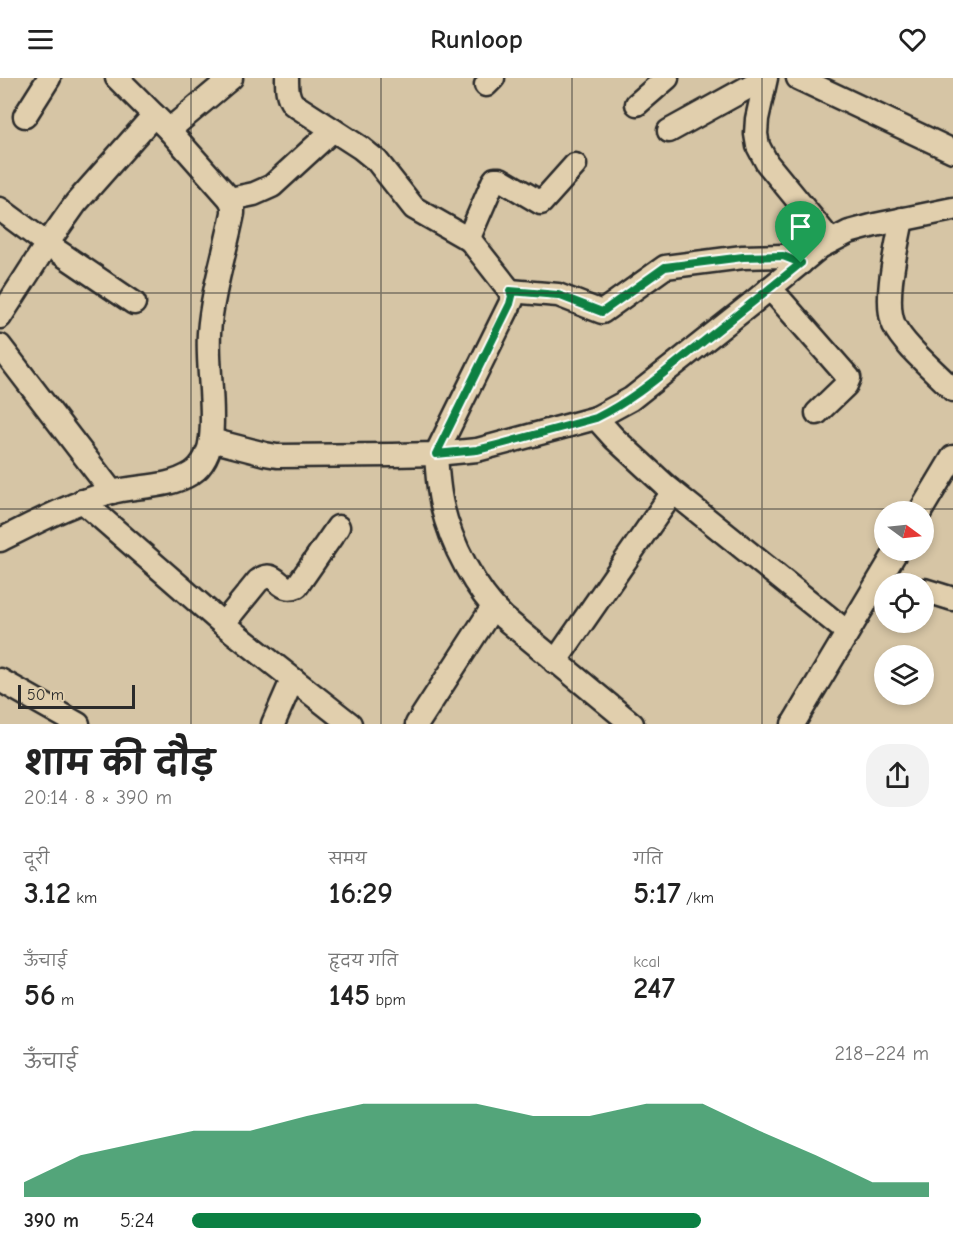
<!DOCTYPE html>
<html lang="hi">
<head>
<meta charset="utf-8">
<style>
	body { margin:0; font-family:"Comic Neue","Playpen Sans Deva",sans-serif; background:#f2f2f2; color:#222; height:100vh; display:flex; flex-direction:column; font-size:22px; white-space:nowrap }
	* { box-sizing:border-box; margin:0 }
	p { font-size:20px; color:#767676 }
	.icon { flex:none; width:33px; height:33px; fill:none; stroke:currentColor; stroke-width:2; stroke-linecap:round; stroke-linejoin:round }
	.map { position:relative; height:646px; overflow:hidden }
	.side { display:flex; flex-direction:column; background:#fff; flex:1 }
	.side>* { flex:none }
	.needle { width:39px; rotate:105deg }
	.buttons { position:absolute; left:874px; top:423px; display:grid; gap:12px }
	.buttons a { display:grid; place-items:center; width:60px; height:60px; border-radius:50%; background:#fff; box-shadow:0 3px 9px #0003; font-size:30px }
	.scale { position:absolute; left:18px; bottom:15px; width:117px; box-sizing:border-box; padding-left:6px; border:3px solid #2b2b2b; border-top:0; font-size:16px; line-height:21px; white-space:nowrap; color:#2b2b2b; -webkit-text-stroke:4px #e1cfad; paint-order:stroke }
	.pin { position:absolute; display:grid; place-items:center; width:51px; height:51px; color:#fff; margin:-62px -26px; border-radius:50% 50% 50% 0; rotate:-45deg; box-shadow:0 0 6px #0007 }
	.pin .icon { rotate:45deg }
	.round { display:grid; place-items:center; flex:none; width:63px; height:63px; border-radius:24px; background:#f2f2f2 }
	.head { display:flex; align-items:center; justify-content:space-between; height:102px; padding:0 24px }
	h1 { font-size:33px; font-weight:700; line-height:45px }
	.figures { display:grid; grid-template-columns:repeat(3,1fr); gap:9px; height:102px; padding:6px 24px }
	.figures div { display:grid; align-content:center }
	.figures b { font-size:30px; font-weight:700 }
	.figures small { font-size:16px; font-weight:400 }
	.figures p { font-size:16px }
	.chart { height:168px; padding:12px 24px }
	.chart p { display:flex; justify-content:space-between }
	.chart svg { width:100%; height:108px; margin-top:6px; fill:#0b8043; opacity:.7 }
	ul { padding:0 24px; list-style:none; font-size:20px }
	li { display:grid; grid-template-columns:96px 72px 1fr; align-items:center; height:45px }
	li i { height:15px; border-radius:8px; background:#0b8043 }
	header { display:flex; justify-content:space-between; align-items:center; height:78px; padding:0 24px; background:#fff; font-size:27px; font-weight:700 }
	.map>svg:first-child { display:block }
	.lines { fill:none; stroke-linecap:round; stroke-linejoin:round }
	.minor-casing { stroke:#2b2b2b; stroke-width:27 }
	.minor { stroke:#e1cfad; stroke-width:22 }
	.route-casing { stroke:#fff; stroke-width:12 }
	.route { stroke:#0b8043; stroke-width:8 }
	.grid { fill:none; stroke:#2b2b2b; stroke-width:1.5; stroke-opacity:0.55 }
</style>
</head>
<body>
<header><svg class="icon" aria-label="menu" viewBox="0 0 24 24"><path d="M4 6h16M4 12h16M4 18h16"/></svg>Runloop<svg class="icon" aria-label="heart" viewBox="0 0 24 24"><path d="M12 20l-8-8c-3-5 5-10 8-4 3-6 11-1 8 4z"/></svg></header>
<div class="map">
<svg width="953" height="646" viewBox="0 0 953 646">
	<rect width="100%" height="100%" fill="#d6c5a5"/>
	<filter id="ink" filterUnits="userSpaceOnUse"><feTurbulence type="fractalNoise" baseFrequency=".0167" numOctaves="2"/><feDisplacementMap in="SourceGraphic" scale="12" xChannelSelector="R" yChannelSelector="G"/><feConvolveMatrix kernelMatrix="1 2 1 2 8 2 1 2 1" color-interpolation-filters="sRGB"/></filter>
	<g filter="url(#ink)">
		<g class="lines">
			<g class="minor-casing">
				<g id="minor">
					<path d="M287,0C287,10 287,18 293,26L361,70L377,83L414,130L470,162"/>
					<polyline points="766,0 757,41 756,56 758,68 767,85 831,163"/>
					<polyline points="798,0 953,73"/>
					<polyline points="486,7 493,0"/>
					<polyline points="637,26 667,0"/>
					<polyline points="25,38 49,0"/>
					<polyline points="169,52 231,0"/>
					<polyline points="669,53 765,0"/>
					<path d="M575,87L541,125L500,101H495L493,104L471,155L470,162L510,213L512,222L436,376C437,393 438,410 442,427C451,466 475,512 504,540L632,646"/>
					<polyline points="230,121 254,116 272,108 333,52"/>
					<polyline points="0,131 47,166 134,225"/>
					<path d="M902,141C897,168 883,223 894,247C904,268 936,294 953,312"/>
					<polyline points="770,210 849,300 846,307 817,335"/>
					<polyline points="510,213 558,217 602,234 665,189 743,179 783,178 801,185"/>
					<polyline points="0,239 47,166 76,125 154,37"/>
					<polyline points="0,268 112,414"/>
					<polyline points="596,340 614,360 666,408 847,554"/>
					<polyline points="211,362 265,376 277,378 392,377 436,376 477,372 596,340 631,321 751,226 820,169 849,154 875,147 953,131"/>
					<polyline points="82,423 223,546 350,646"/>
					<polyline points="920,434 953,379"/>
					<path d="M0,462C35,445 70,426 108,415C136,407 167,411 192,395C203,388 210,373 211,360C215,325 207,290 209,255C212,215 225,175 233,135V128L230,121L169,52L117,0"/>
					<polyline points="924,512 953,521"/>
					<path d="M223,546L258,503C277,488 278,517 297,508L338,449"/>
					<polyline points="555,584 673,414"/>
					<polyline points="0,602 78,646"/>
					<polyline points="273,646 290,607 294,602"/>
					<polyline points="417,646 493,529"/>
					<polyline points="793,646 897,472"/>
				</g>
			</g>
			<use href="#minor" class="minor"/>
		</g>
	</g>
	<g class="lines" filter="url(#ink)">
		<g class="route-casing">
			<path id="route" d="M783,178L801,185C764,215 727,245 690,274C660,298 631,323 596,340L497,367L477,372L436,376L510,226L512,218L510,213L558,217L602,234L665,189L743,179Z"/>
		</g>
		<use href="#route" class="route"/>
	</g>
	<path class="grid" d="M191,0V646M381,0V646M572,0V646M762,0V646M0,215H953M0,431H953"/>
</svg>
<div class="buttons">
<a><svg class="needle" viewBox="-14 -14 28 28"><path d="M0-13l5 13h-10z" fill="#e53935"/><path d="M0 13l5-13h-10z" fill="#767676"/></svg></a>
<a><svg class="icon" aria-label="locate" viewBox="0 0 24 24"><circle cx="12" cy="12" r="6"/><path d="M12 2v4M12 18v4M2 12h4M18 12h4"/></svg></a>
<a><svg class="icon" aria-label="layers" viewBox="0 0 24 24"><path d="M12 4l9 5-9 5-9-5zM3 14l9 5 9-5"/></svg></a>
</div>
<div class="scale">50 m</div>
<div class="pin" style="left:801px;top:185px;background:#1e9e55"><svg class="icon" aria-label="arrive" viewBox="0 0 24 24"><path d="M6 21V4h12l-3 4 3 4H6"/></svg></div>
</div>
<section class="side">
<div class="head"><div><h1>शाम की दौड़</h1><p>20:14 · 8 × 390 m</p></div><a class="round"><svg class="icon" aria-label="share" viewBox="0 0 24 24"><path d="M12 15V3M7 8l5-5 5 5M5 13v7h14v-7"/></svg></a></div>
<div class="figures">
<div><p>दूरी</p><b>3.12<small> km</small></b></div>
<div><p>समय</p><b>16:29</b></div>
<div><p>गति</p><b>5:17<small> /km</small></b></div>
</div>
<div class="figures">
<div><p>ऊँचाई</p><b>56<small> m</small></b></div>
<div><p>हृदय गति</p><b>145<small> bpm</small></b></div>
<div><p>kcal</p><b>247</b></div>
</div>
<div class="chart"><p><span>ऊँचाई</span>218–224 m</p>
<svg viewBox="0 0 160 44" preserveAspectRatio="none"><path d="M0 44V38L10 27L20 22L30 17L40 17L50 11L60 6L70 6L80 6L90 11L100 11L110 6L120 6L130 17L140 27L150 38L160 38V44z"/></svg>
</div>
<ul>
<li><b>390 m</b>5:24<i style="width:69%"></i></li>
</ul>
</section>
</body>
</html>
